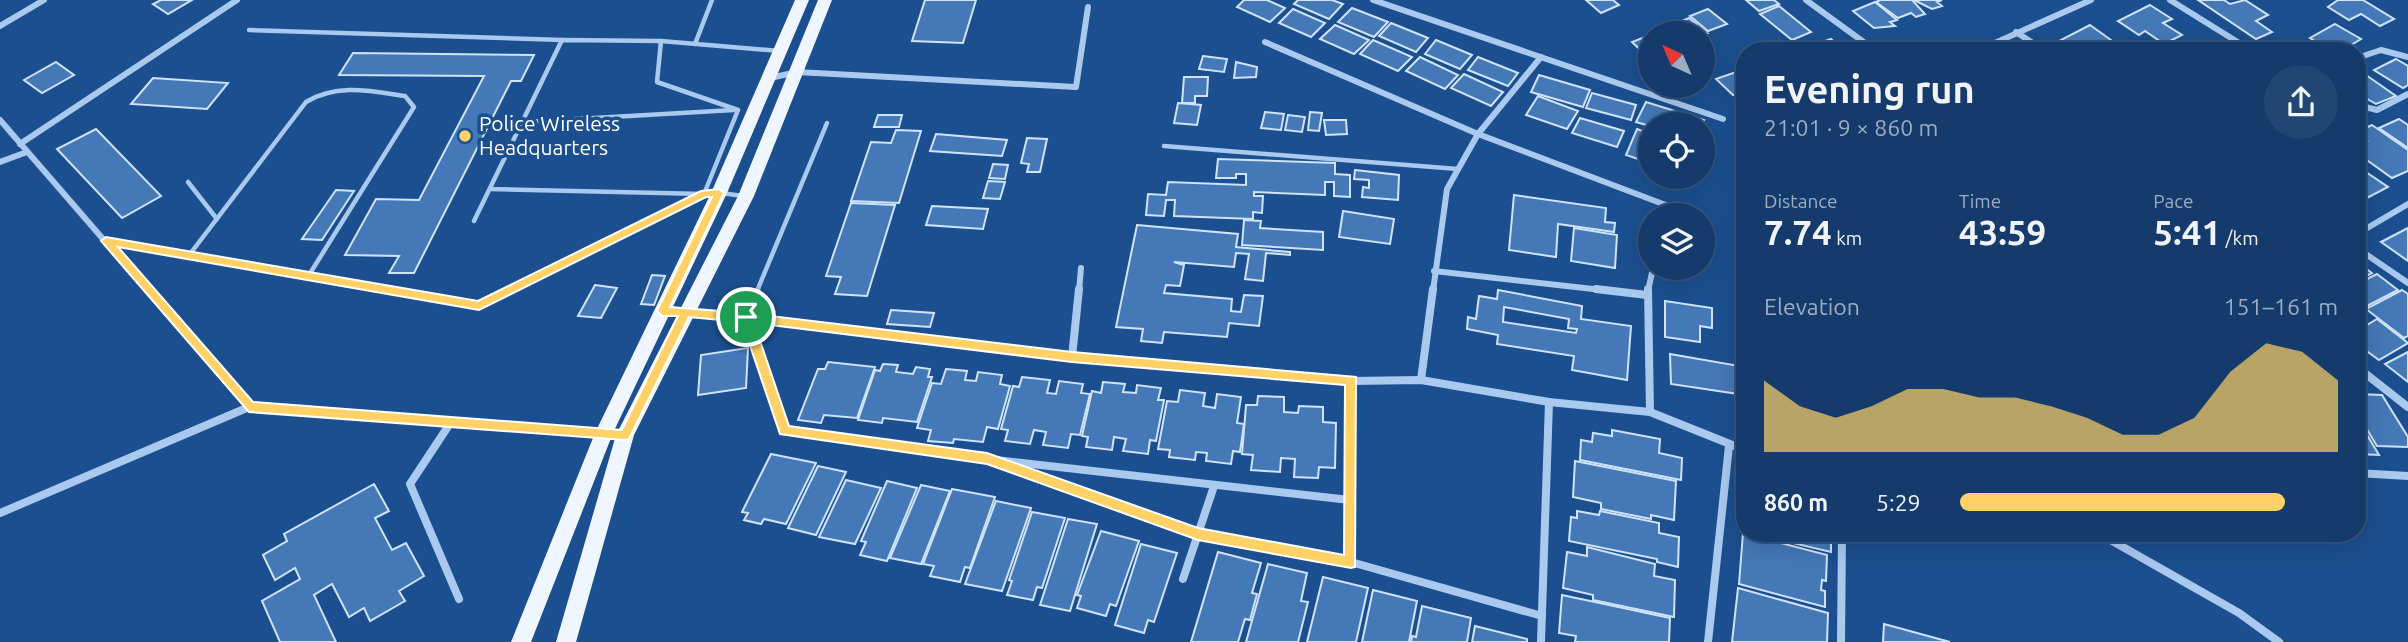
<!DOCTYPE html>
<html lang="en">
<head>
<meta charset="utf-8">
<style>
	body { margin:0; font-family:Ubuntu,sans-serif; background:#214673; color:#f1f3f6; height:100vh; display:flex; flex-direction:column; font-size:26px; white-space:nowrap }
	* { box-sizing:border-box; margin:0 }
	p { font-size:23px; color:#9dadc1 }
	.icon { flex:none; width:38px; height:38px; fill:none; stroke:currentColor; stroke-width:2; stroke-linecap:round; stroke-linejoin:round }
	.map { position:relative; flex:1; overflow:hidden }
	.side { position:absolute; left:1736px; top:42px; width:630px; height:500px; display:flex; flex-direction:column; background:#143b6b; border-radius:28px; box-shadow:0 7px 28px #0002,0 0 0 2px #33557e }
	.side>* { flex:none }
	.needle { width:46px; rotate:316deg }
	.tools { position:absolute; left:1638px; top:21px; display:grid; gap:14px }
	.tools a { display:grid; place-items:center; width:77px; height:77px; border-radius:50%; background:#143b6b; box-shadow:0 7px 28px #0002,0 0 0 2px #33557e; font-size:35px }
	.pin { position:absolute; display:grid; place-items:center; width:60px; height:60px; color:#fff; margin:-30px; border:4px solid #fff; border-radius:50%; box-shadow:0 2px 7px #0007 }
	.round { display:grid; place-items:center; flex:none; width:74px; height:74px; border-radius:37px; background:#214673 }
	.summary { display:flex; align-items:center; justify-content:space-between; height:119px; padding:0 28px }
	h1 { font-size:38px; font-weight:700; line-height:52px }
	.metrics { display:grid; grid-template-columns:repeat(3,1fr); gap:10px; height:119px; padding:7px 28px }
	.metrics div { display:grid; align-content:center }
	.metrics b { font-size:35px; font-weight:700 }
	.metrics small { font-size:19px; font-weight:400 }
	.metrics p { font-size:19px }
	.chart { height:196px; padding:14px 28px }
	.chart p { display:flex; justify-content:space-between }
	.chart svg { width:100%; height:126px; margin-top:7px; fill:#ffd166; opacity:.7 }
	ul { padding:0 28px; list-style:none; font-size:23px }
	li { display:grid; grid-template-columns:112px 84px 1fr; align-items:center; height:52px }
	li i { height:18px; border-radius:9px; background:#ffd166 }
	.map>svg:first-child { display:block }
	.building { fill:#4478b7; stroke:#cfe3fa; stroke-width:2; fill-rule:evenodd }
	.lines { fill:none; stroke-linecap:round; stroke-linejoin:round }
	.service-far1 { stroke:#a9c9ee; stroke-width:4.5 }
	.service { stroke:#a9c9ee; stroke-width:5 }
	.minor-far1 { stroke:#a9c9ee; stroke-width:6 }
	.minor { stroke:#a9c9ee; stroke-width:8 }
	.primary { fill:#f0f6ff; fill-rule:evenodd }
	.route { fill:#ffd166; stroke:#fff; stroke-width:2; fill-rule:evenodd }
	.poi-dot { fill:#ffd166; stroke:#1b4f8f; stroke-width:2.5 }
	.labels { text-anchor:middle; stroke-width:7; stroke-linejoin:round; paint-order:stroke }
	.poi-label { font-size:21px; fill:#fff; stroke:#1b4f8f; text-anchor:start }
</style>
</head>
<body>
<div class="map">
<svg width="2408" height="642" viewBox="0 0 2408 642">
	<rect width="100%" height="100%" fill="#1b4f8f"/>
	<g class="building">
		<polygon points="161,0 192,0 168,14 153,4"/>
		<polygon points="925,0 976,0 963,43 912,41"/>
		<polygon points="1244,0 1267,0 1285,8 1270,22 1237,7"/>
		<polygon points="1298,0 1332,0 1343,4 1329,19 1294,4"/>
		<polygon points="1586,0 1613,0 1619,5 1601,13"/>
		<polygon points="1746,0 1774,0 1779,4 1759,11"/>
		<polygon points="1880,0 1912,0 1925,14 1916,17 1911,13 1898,18 1876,2"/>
		<polygon points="1914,0 1942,0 1937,2 1942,6 1932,9"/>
		<polygon points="2198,0 2224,0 2230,4 2245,0 2268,15 2256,21 2272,32 2256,39"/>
		<polygon points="2338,0 2363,0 2394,19 2380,26 2361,14 2349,20 2328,7"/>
		<polygon points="1875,2 1897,20 1890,22 1895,26 1874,28 1853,11"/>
		<polygon points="2150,5 2172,19 2163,23 2182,35 2164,44 2145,31 2139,35 2118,21"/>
		<polygon points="1779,6 1811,32 1792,40 1760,14"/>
		<polygon points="1352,8 1388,22 1374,37 1338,22"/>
		<polygon points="1293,9 1325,23 1311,37 1279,23"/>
		<polygon points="1708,9 1727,24 1708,31 1690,16"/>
		<polygon points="1689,18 1707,33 1681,33 1672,25"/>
		<polygon points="1391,23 1428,38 1416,52 1379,36"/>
		<polygon points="2335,24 2361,39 2341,51 2331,51 2310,38"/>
		<polygon points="1335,25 1369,40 1354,54 1320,39"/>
		<polygon points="2090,25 2111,40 2103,44 2113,51 2071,51 2057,42"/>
		<polygon points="1650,35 1650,56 1648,57 1632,42"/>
		<polygon points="1831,39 1844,51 1820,51 1814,45"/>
		<polygon points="1373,40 1412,57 1398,71 1360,54"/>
		<polygon points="1436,40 1472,55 1460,69 1425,54"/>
		<polygon points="2202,41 2216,51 2185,49"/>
		<polygon points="353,53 534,55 521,81 511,81 414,273 389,273 399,256 345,255 376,199 419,200 484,76 339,75"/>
		<polygon points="1203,56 1227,59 1224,72 1199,69"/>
		<polygon points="1420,57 1458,75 1445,89 1406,71"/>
		<polygon points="1478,57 1518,73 1508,86 1468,70"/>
		<polygon points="2396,59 2408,66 2408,85 2403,88 2374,70"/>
		<polygon points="56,62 74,75 42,93 24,80"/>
		<polygon points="1236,62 1257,67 1256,77 1234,78"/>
		<polygon points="1736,72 1745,79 1745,90 1733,95 1716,79"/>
		<polygon points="1464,74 1503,92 1491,106 1451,88"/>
		<polygon points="1539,75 1590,90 1583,107 1531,92"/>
		<polygon points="2366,75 2396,96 2376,104 2357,93 2357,78"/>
		<polygon points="1184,77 1208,77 1207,96 1195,96 1195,103 1182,103"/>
		<polygon points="153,78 228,83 207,109 131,104"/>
		<polygon points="1592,93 1636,105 1631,120 1586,108"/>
		<polygon points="1538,96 1578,111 1567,129 1526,115"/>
		<polygon points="1646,102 1704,120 1702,124 1650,126 1636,122"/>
		<polygon points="1178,103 1201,105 1197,125 1174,123"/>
		<polygon points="1265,112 1284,114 1281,130 1261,128"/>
		<polygon points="1310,112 1322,113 1319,131 1308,130"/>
		<polygon points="878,115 902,115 899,127 874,127"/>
		<polygon points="1288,115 1305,117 1302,132 1285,130"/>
		<polygon points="1580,118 1624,131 1617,147 1572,133"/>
		<polygon points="2399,119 2408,125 2408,148 2379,128"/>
		<polygon points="1324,120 1346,120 1347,134 1326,135"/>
		<polygon points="2372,125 2408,150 2408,171 2392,178 2357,153 2357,145 2367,141 2357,132"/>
		<polygon points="96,129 161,196 122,218 57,149"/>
		<polygon points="1637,129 1650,134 1650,163 1626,155"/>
		<polygon points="896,130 921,131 899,203 851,201 871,142 891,143"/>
		<polygon points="936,134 1007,140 1002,156 930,151"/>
		<polygon points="1027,138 1047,139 1040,172 1027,172 1029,164 1021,163"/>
		<polygon points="1218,159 1335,163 1335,174 1350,175 1350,197 1334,196 1334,182 1325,182 1325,195 1254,192 1254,196 1263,196 1262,213 1253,212 1253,219 1174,216 1175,200 1166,200 1164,216 1146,215 1148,194 1166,195 1168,182 1246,185 1246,174 1236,174 1236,178 1216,178"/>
		<polygon points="993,164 1008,165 1005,179 989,178"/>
		<polygon points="2357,166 2388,187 2365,199 2357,193"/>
		<polygon points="1355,170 1399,175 1398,200 1362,197 1363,187 1369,188 1369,180 1354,179"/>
		<polygon points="988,181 1005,182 1000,199 983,198"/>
		<polygon points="336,190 354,191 322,240 302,239"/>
		<polygon points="1514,195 1606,208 1605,222 1615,223 1614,232 1558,224 1556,257 1509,250"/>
		<polygon points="851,203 895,205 867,296 835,294 841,277 826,276"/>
		<polygon points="932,206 988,209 983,229 926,225"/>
		<polygon points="1343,211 1394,219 1390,244 1339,237"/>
		<polygon points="1244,220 1261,221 1260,228 1323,232 1323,250 1242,245"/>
		<polygon points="1137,225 1238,234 1236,247 1290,252 1290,255 1266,253 1263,281 1245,279 1249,254 1236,253 1234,267 1174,262 1184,265 1180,286 1166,285 1164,293 1232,299 1231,311 1241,312 1244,295 1263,296 1259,326 1229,323 1227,337 1164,332 1162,343 1141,341 1143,329 1116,327"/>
		<polygon points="1574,228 1617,235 1615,268 1571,261"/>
		<polygon points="2408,228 2408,261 2381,242"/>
		<polygon points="2357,262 2372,273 2357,281"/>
		<polygon points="2377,274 2398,290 2365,307 2357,302 2357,284"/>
		<polygon points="652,275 665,276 654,305 641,304"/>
		<polygon points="595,285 617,288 601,318 578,316"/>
		<path d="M1498,290L1582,306L1581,319L1631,326L1627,380L1572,370L1574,356L1497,344L1498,335L1467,329L1468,317L1476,319L1479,296L1497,299ZM1504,307L1569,319L1568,328L1577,329L1576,333L1503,322Z"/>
		<polygon points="2402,290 2408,294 2408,336 2404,338 2366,309"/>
		<polygon points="1665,301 1712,308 1712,328 1700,326 1700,342 1665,337"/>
		<polygon points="891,310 934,313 930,327 887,324"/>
		<polygon points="2377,319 2408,343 2379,360 2357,344 2357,331"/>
		<polygon points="748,348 746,388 698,395 701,355"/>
		<polygon points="2408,352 2408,382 2385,364"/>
		<polygon points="1670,354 1745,367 1745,395 1671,384"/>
		<polygon points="828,362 875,367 857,418 824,415 821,423 798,420 818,369 825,369"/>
		<polygon points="883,364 898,365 896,372 913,374 916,367 930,369 928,377 932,377 917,422 883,418 882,423 858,420 875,370 880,371"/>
		<polygon points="946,369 967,371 965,380 976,381 978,372 1002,375 1000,384 1010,386 998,429 987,427 983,442 954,439 953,443 928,441 931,430 917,428 932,383 941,384"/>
		<polygon points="1022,377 1050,380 1047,393 1056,394 1059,381 1083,384 1081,393 1090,394 1080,435 1071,434 1068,448 1043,445 1046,432 1034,430 1030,444 1005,441 1008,430 1001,429 1013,386 1019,387"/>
		<polygon points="1103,382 1125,384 1123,392 1136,393 1137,385 1161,388 1158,400 1164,400 1156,441 1150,440 1148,454 1123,451 1126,439 1114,437 1112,450 1086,447 1088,437 1082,436 1092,391 1101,393"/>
		<polygon points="1180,390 1205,393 1203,406 1215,408 1217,394 1241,397 1237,423 1244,424 1240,452 1233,451 1231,464 1206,461 1207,453 1196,452 1195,460 1169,457 1170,450 1158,449 1167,401 1178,402"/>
		<polygon points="2357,394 2382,395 2408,437 2408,447 2377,446 2357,413"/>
		<polygon points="1258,396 1284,397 1284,412 1298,413 1299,406 1323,407 1323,422 1336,423 1335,468 1319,467 1318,478 1294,477 1295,459 1281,458 1280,472 1251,470 1253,455 1242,454 1246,405 1257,405"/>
		<polygon points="2357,418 2379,455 2357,454"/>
		<polygon points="1612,430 1660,439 1659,453 1682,458 1681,480 1580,460 1581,440 1592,442 1593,433 1612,436"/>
		<polygon points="771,454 816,463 786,524 764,519 761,524 744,520 748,513 742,512"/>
		<polygon points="1575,461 1676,481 1674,520 1651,515 1651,519 1601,509 1601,503 1573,497"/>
		<polygon points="818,466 846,472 816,535 788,528"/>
		<polygon points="846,480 881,488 855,544 819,537"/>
		<polygon points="887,481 917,488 887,561 860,555 866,542 861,541"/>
		<polygon points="374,484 389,511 375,518 392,550 406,543 424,576 399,591 405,601 370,621 364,608 349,617 332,584 314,595 336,642 280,642 262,601 300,579 295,568 275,580 263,555 287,541 284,534"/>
		<polygon points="921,485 950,491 921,564 890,558"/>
		<polygon points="952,489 995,497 970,568 965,567 960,582 930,576 934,566 923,564"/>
		<polygon points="996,501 1031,508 1002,591 965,584"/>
		<polygon points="1577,511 1599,515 1600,511 1659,523 1659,533 1679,537 1678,567 1657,562 1657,559 1569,541 1571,517 1577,518"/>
		<polygon points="1032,512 1065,518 1042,588 1037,587 1033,600 1007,595 1012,581 1009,580"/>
		<polygon points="1068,519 1097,524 1070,611 1040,605"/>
		<polygon points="1101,531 1139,541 1116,606 1110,604 1106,616 1077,608 1081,596 1077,595"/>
		<polygon points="1743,533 1827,555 1826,581 1822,580 1821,590 1825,591 1825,607 1739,584"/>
		<polygon points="1755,534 1831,534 1831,552"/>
		<polygon points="1141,544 1177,553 1154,622 1148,620 1144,633 1115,625"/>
		<polygon points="1587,547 1655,564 1654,576 1675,580 1674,617 1593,600 1593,595 1563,588 1567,552 1587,556"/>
		<polygon points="1218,552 1261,563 1252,593 1257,594 1250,620 1245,619 1238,642 1191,642"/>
		<polygon points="1268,564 1307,573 1301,601 1308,602 1298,642 1246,642"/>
		<polygon points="1323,577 1368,588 1356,642 1307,642"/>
		<polygon points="1738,588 1828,613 1827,642 1732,642"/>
		<polygon points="1373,590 1417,601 1409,642 1362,642"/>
		<polygon points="1562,595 1670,618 1669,642 1575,642 1576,636 1559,633"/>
		<polygon points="1422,606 1471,618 1467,642 1411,642 1412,636 1416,637"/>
		<polygon points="1884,624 1950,642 1883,642"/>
		<polygon points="1475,626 1527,639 1527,642 1472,642"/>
	</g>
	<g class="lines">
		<g class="service-far1">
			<polyline points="249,30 562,40"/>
			<polyline points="661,41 780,51"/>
			<polyline points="695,44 712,0"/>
			<polyline points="524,122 734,110"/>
			<polyline points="1164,146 1458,169"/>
			<polyline points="188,182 217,219"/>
			<polyline points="721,193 743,196"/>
			<polyline points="474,221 562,40 661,41 657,82 738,110 704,194 491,189"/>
			<polyline points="106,241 397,291"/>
			<path d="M190,254L306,102C337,83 371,91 405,96L414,107L309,275"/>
			<polyline points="507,291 702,195"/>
			<polyline points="757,291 827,123"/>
		</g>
		<g class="service">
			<polyline points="387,289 479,305 511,289"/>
			<polyline points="746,317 758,289"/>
		</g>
		<g class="minor-far1">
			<polyline points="1373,0 1723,119"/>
			<polyline points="1806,0 1876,51"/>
			<polyline points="2170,0 2252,51"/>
			<polyline points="0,26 44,0"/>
			<polyline points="2016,32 2045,51"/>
			<polyline points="1265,42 1478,134 1671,207 1667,215"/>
			<polyline points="1977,51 2091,0"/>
			<polyline points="2357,58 2381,50 2408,57"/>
			<polyline points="770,78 797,72 1076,87 1088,7"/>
			<polyline points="2357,105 2377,110 2408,94"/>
			<polyline points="0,120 148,291"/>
			<polyline points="20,144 237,0"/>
			<polyline points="0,162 27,152"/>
			<polyline points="2357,234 2408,204"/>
			<polyline points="2357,248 2408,283"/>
			<polyline points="1434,271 1611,291"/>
			<polyline points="1079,291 1081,268"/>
			<polyline points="1433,291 1447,189 1478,134 1541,57"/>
			<polyline points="1648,291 1653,268"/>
		</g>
		<g class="minor">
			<polyline points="147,289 249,407 624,435"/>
			<polyline points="1596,289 1647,295"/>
			<polyline points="1648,289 1650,412"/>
			<polyline points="663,311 746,317 1072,357 1351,381 1421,380 1549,402 1650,412 1745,450"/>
			<polyline points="746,317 784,430 987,459 1350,500"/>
			<polyline points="1072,357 1079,289"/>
			<polyline points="2357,367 2408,407"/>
			<polyline points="1421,380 1433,289"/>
			<polyline points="1351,381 1351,562"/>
			<polyline points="451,422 410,484 459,599"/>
			<polyline points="1001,464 1198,534 1351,562 1542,616"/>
			<polyline points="2357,473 2408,476"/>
			<polyline points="0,513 249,407"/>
			<polyline points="2100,534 2239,613 2279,642"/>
			<polyline points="1183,579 1214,486"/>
			<polyline points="1541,642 1549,402"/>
			<polyline points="1708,642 1729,446"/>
			<polyline points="1841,642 1842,534"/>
		</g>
		<g class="primary">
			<polygon points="795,0 809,0 727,193 613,433 531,642 511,642 595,433 711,193"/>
			<polygon points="818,0 832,0 754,196 634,435 576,642 556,642 616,435 738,196"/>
		</g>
	</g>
	<path class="route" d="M719,189L724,193L670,307L746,313L1072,352L1356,377L1355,567L1351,568L1198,540L987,464L780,434L742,322L689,317L629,439L625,440L249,412L101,241L106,237L478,301L701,191ZM706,197H712L657,311L662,316H678L622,430L253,402L118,247L479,310ZM754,323L1072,362L1345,385L1344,555L1198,528L987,453L789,426Z"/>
	<circle class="poi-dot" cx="465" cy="136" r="7"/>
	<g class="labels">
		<g class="poi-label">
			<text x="479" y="131">Police Wireless<tspan x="479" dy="24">Headquarters</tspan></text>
		</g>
	</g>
</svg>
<div class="tools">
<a><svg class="needle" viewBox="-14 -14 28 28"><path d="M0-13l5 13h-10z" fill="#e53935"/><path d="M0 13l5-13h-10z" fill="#9dadc1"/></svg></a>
<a><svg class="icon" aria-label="locate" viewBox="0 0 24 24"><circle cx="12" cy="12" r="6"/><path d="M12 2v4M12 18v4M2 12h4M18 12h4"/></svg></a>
<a><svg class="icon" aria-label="layers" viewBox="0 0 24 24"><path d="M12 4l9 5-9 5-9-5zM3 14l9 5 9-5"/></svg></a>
</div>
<div class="pin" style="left:746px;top:317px;background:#1e9e55"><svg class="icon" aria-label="arrive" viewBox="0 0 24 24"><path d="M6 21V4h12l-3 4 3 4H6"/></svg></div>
<section class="side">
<div class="summary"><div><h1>Evening run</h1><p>21:01 · 9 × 860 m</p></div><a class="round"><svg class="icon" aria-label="share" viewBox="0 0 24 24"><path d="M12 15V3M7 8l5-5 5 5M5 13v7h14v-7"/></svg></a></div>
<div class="metrics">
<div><p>Distance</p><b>7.74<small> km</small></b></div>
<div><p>Time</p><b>43:59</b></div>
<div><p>Pace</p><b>5:41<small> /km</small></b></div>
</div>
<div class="chart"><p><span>Elevation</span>151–161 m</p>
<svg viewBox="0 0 160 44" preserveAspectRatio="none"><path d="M0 44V19L10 28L20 32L30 28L40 22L50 22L60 25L70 25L80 28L90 32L100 38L110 38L120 32L130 16L140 6L150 9L160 19V44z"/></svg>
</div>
<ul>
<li><b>860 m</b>5:29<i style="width:86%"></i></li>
</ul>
</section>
</div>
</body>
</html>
